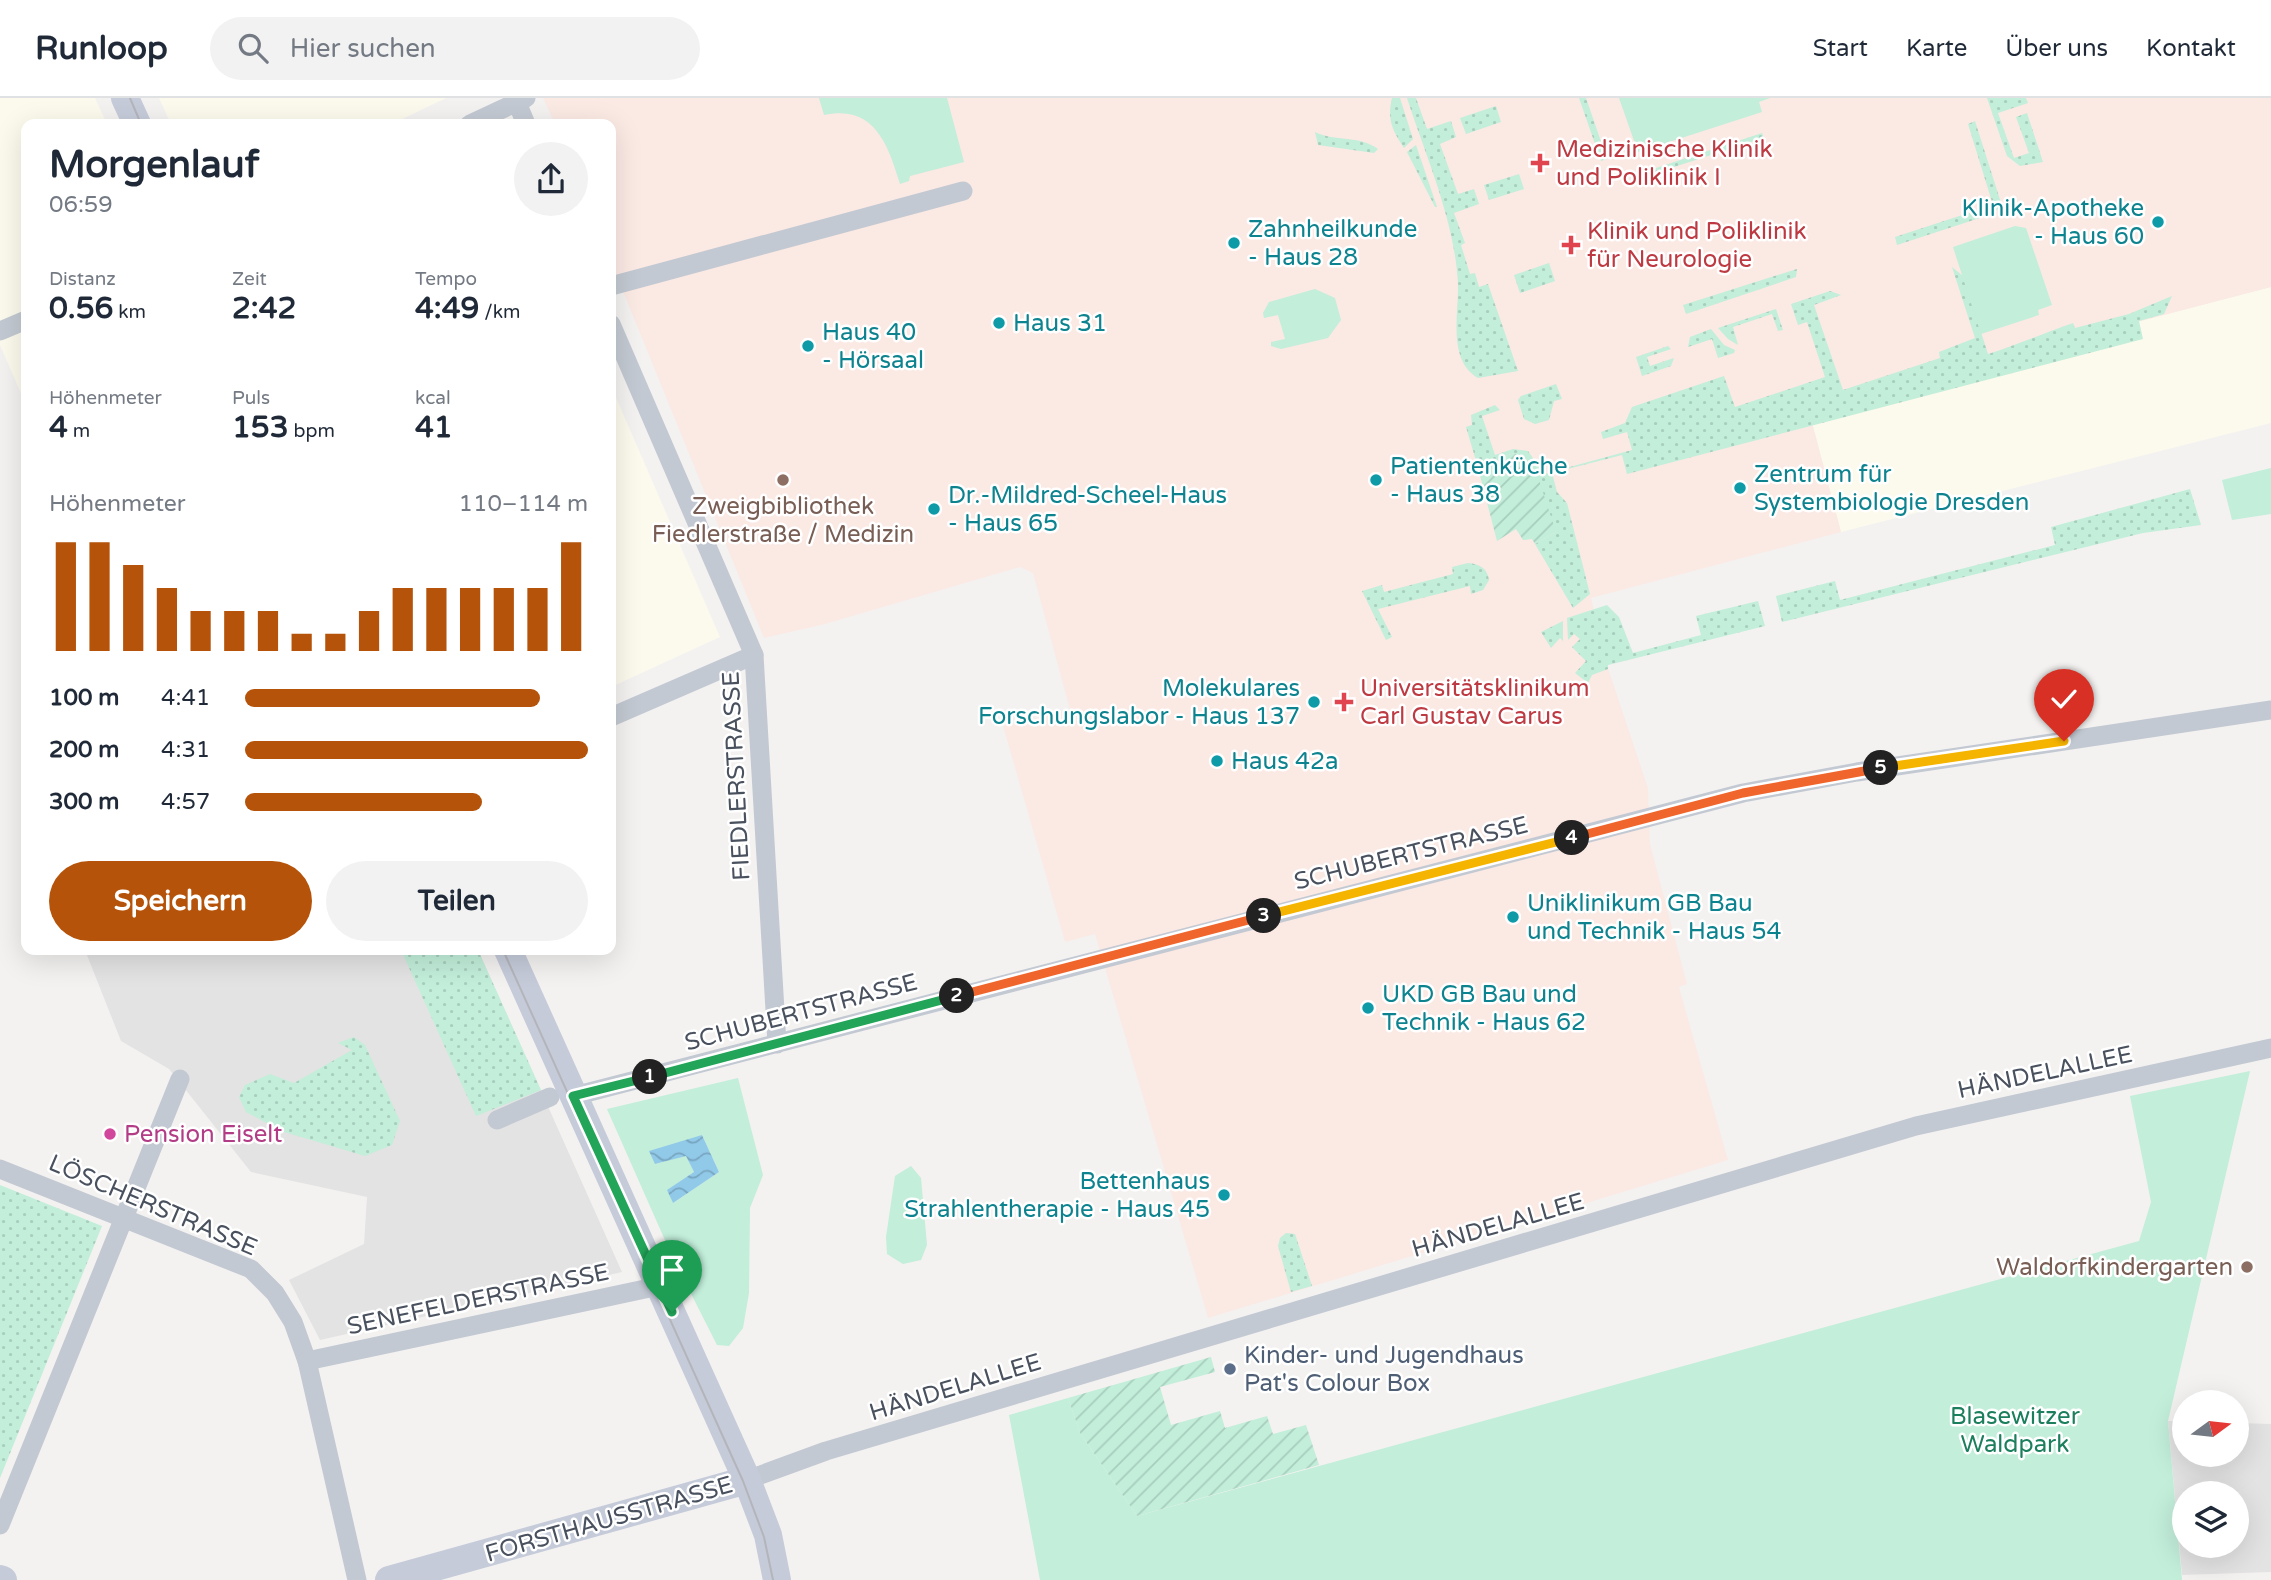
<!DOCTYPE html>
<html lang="de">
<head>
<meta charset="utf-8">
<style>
	body { margin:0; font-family:"Varela Round",sans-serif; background:#f2f2f3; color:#1f2937; height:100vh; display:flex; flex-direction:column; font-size:26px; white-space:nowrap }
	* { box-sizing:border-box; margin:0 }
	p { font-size:23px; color:#747a83 }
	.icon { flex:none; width:38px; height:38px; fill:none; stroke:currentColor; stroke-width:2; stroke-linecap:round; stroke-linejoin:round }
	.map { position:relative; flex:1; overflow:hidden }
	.sheet { position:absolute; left:21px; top:21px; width:595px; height:836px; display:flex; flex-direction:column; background:#fff; border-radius:14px; box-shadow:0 7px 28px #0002 }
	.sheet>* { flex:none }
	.needle { width:46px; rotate:75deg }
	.fabs { position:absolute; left:2172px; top:1292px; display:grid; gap:14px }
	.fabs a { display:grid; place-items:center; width:77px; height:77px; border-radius:50%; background:#fff; box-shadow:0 7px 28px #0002; font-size:35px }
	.pin { position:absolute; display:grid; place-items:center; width:60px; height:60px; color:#fff; margin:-72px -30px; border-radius:50% 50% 50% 0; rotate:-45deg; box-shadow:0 0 7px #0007 }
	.pin .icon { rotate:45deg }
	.km { position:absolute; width:35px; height:35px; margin:-18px; border-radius:50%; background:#222; color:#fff; font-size:19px; line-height:35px; text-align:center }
	.round { display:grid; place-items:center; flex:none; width:74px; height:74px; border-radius:37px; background:#f2f2f3 }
	.headline { display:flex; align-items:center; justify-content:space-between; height:119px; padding:0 28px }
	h1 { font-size:38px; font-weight:700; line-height:52px }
	.stats { display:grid; grid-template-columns:repeat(3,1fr); gap:10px; height:119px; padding:7px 28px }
	.stats div { display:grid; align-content:center }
	.stats b { font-size:30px; font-weight:700 }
	.stats small { font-size:19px; font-weight:400 }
	.stats p { font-size:19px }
	.chart { height:196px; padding:14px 28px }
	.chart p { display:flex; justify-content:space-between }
	.chart svg { width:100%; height:126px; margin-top:7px; stroke:#b45309; stroke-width:6 }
	.button { display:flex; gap:14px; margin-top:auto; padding:14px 28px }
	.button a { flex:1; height:80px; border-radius:42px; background:#b45309; color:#fff; font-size:28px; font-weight:700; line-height:80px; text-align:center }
	.button a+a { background:#f2f2f3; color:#1f2937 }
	ul { padding:0 28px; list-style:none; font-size:23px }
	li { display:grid; grid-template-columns:112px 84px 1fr; align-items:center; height:52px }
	li i { height:18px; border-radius:9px; background:#b45309 }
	header { display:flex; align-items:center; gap:42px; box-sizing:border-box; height:98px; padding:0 35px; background:#fff; border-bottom:2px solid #e0e1e3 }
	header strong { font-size:33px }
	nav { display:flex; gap:38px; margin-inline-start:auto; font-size:24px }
	.search { width:490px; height:63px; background:#f2f2f3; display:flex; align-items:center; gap:18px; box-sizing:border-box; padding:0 24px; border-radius:38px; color:#747a83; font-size:26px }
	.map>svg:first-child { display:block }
	.commercial { fill:#fcfaed }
	.education { fill:#e4e3e3; fill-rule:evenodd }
	.medical { fill:#fbe9e4 }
	.grass { fill:url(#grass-dots) }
	.park { fill:#c2eeda; fill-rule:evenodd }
	.garden { fill:url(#garden-furrows) }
	.water { fill:url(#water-waves) }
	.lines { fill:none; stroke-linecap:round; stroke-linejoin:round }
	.street { stroke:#c3c9d2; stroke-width:19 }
	.secondary { stroke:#c5cbd9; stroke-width:28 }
	.tram { stroke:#b4b5bb; stroke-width:2 }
	.split-1-casing { stroke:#fff; stroke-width:14 }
	.split-2-casing { stroke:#fff; stroke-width:14 }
	.split-3-casing { stroke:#fff; stroke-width:14 }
	.split-4-casing { stroke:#fff; stroke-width:14 }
	.split-5-casing { stroke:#fff; stroke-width:14 }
	.split-6-casing { stroke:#fff; stroke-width:14 }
	.split-1 { stroke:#22a559; stroke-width:9 }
	.split-2 { stroke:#22a559; stroke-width:9 }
	.split-3 { stroke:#f0652b; stroke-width:9 }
	.split-4 { stroke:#f5b400; stroke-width:9 }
	.split-5 { stroke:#f0652b; stroke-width:9 }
	.split-6 { stroke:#f5b400; stroke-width:9 }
	.health-dot { fill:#e0444e; stroke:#fff; stroke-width:2.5 }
	.culture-dot { fill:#0f9aa8; stroke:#fff; stroke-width:2.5 }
	.education-dot { fill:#8d6e63; stroke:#fff; stroke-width:2.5 }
	.hotel-dot { fill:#d1479c; stroke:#fff; stroke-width:2.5 }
	.service-dot { fill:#5c6f8a; stroke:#fff; stroke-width:2.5 }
	.labels { text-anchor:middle; stroke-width:5; stroke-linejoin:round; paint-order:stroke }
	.health-label { font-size:24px; fill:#be3a42; stroke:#fff; text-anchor:start }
	.culture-label { font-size:24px; fill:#0d838f; stroke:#fff; text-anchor:start }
	.education-label { font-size:24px; fill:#785e54; stroke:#fff }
	.street-label { font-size:24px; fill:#49515e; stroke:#fff }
	.hotel-label { font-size:24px; fill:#b23c85; stroke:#fff; text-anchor:start }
	.service-label { font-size:24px; fill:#4e5e75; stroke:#fff; text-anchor:start }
	.park-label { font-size:24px; fill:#1b7e5c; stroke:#fff }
</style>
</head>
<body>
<header>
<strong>Runloop</strong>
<div class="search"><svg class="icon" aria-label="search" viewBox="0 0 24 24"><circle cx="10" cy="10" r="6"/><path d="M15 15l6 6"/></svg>Hier suchen</div>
<nav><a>Start</a><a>Karte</a><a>Über uns</a><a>Kontakt</a></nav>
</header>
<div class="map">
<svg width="2271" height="1482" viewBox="0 0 2271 1482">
	<defs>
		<pattern id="grass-dots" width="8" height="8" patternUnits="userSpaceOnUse" patternTransform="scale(1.75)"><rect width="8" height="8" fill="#c2eeda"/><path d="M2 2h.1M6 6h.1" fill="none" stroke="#a8cebe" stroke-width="1.8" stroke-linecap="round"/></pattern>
		<pattern id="garden-furrows" width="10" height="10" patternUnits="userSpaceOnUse" patternTransform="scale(1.75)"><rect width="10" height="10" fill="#c2eeda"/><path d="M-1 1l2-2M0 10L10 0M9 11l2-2" fill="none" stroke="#a8cebe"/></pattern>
		<pattern id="water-waves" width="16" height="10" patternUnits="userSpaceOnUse" patternTransform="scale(1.75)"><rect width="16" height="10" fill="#91c9e9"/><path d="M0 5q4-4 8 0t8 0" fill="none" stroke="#78a6c0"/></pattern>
	</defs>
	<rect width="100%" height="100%" fill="#f3f2f1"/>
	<g class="commercial">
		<polygon points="0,0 95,0 107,26 26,26 26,307 0,247"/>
		<polygon points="159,0 446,0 392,26 171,26"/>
		<polygon points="2271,189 2271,325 1841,434 1808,309"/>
		<polygon points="611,288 720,539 611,589"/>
	</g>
	<g class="education">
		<polygon points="85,852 478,852 622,1174 320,1242 289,1182 364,1146 367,1099 251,1074 169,971 121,943"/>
		<path d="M2168,1323H2184V1356H2236L2237,1325L2271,1326V1474L2182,1477ZM2184,1395H2236V1447H2184Z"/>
	</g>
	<polygon class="medical" points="543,0 2271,0 2271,189 1808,310 1841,434 1591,500 1607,567 1648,690 1650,746 1687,886 1679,889 1728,1062 1208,1220 1095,836 1065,844 1003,628 1070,612 1033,475 1020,469 825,526 764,540 611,164 611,26 555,26"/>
	<g class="grass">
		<path d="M1392,0H1400L1413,41L1404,50C1392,32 1387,21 1392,0Z"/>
		<path d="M1407,0H1416L1427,31L1451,23L1456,39L1440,46L1458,96L1474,91L1479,106L1454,115L1465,145L1461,147L1470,176L1475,175L1479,189L1488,186L1518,273L1478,280C1447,262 1459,215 1458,186C1455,123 1426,59 1407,0Z"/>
		<polygon points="1579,0 1586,0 1607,61 1601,63"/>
		<polygon points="1987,0 2026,0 2028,5 1998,15 2014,60 2029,55 2016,19 2027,15 2043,64 2020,68 2007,58"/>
		<polygon points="1496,8 1501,24 1466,36 1460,20"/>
		<polygon points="1975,23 2002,108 1992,116 1897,147 1895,139 1993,107 1968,26"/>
		<path d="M1315,34C1335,44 1359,37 1378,51L1374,55L1318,47Z"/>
		<polygon points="1762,35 1764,40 1646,78 1644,74"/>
		<polygon points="1416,47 1437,109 1435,109 1407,54"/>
		<polygon points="1519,76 1524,91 1489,102 1484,87"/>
		<polygon points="1549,165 1555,183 1520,195 1514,177"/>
		<path d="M1952,169L1963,178L1988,256C2017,247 2044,235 2073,225L2075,230L2129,216L2172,198L2164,216L2139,223L2143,241L1627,376L1622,357L1552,375L1557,394L1567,405L1590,496L1573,510L1535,446L1556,434L1515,355L1477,366L1466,329L1472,327L1471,317L1495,307L1500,312L1482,318L1495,357L1513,351L1528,353L1544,376L1632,352L1627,334L1603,341L1601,334L1625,325L1632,309L1724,278L1735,309L1825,279L1807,224L1798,227L1791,206L1830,193L1841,197L1814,207L1843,292L1940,260L1939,254L1975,240Z"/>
		<polygon points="1797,171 1796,179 1686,216 1683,207"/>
		<polygon points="1776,211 1783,232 1778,233 1772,216 1733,229 1738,247 1728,241 1718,230"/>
		<polygon points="1711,231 1724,247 1735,252 1734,255 1718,260 1712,241 1688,249 1690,239"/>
		<polygon points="1668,248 1671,251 1647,259 1650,268 1674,260 1671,268 1642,278 1636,259"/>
		<polygon points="1556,286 1562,301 1554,303 1549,322 1535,326 1524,321 1518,302 1521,298"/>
		<polygon points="2190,391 2201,427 2143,435 1782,524 1776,498 1835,483 1840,502 2055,447 2051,429"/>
		<path d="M1468,465C1480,466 1487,470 1489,482L1483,492L1471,496L1470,488L1378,511L1392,539L1386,542L1362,493L1382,487L1384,494L1453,476L1452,469Z"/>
		<polygon points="1758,503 1765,528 1608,567 1608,571 1592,577 1588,585 1575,575 1586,563 1572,549 1580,541 1574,536 1568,542 1567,520 1607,507 1619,519 1633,555 1701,537 1696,518"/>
		<polygon points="1563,523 1563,543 1560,540 1551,550 1541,534"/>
		<polygon points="401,852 478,852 541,992 476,1018"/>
		<polygon points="354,939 365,947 400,1023 392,1047 365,1058 284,1034 246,1014 239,999 245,987 270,976 294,985 352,952 338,945"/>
		<polygon points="0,1087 102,1128 0,1380"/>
		<polygon points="1286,1135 1295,1136 1312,1188 1291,1194 1278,1148 1280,1140"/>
	</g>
	<g class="park">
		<path d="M819,0H947L964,64L910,78L909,83L900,86C888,46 874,6 824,17Z"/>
		<polygon points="1619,0 1770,0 1759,4 1762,14 1638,54"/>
		<polygon points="2015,128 2026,130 2052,207 2038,212 2039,217 1981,236 1953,149"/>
		<polygon points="1315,191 1335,200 1341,222 1328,240 1281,251 1271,248 1271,244 1285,241 1278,217 1264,220 1263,215 1269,204"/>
		<polygon points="2271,370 2271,416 2232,422 2222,382"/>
		<polygon points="2250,973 2168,1323 2182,1482 1040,1482 1009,1317 1068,1300 1080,1335 1137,1418 2139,1143 2151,1104 2130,998"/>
		<path d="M738,980L763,1077L750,1110L749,1195L743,1230L729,1248L717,1247L672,1158L607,1011ZM702,1037L719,1074L673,1105L668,1092L694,1074L686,1057L656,1066Z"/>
		<polygon points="911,1068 921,1080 927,1147 921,1162 903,1166 887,1156 886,1139 895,1078"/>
	</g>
	<g class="garden">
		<polygon points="1515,355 1538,379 1556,434 1535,446 1532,441 1523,442 1516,431 1497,443 1477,366"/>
		<polygon points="1211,1259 1215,1274 1160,1289 1171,1327 1220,1313 1225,1330 1267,1318 1273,1336 1306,1327 1319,1367 1137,1418 1080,1335 1068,1300"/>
	</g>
	<polygon class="water" points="702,1037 719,1074 673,1105 667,1092 694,1074 686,1058 655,1066 649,1053"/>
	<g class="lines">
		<g class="street">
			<polyline points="515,0 526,26"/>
			<polyline points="470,26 526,0"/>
			<polyline points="611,188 963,93"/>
			<polyline points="611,226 754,557 777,946"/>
			<polyline points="0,233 26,222"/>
			<polyline points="611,619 754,557"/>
			<polyline points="574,998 1743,695 1857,674 2271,612"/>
			<polyline points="497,1022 550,999"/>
			<polyline points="0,1071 251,1171 275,1195 293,1224 307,1263 357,1482"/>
			<polyline points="307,1263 659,1188"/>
			<polyline points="747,1382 826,1353 1916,1028 2271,950"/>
			<polyline points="0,1427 180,981"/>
		</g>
		<g class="secondary">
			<polyline points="125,0 137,26"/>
			<polyline points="508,852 747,1382 768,1437 777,1482"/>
			<polyline points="0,1481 3,1482"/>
			<polyline points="389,1482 747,1382"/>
		</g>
		<g class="tram">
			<polyline points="130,0 141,26"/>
			<polyline points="503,852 743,1383 764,1439 773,1482"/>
		</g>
	</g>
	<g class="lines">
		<g class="split-1-casing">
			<polyline id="split-1" points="650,979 573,998 672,1214"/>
		</g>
		<g class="split-2-casing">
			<polyline id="split-2" points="650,979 957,898"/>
		</g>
		<g class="split-3-casing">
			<polyline id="split-3" points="957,898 1264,818"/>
		</g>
		<g class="split-4-casing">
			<polyline id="split-4" points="1264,818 1572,740"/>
		</g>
		<g class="split-5-casing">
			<polyline id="split-5" points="1572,740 1743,695 1881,670"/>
		</g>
		<g class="split-6-casing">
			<polyline id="split-6" points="1881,670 2064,643"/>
		</g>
		<use href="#split-1" class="split-1"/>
		<use href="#split-2" class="split-2"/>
		<use href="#split-3" class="split-3"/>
		<use href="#split-4" class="split-4"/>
		<use href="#split-5" class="split-5"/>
		<use href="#split-6" class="split-6"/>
	</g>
	<g class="health-dot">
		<path d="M1536.5 54.5h7v7h7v7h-7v7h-7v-7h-7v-7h7z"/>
		<path d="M1567.5 136.5h7v7h7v7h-7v7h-7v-7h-7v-7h7z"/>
		<path d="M1340.5 593.5h7v7h7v7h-7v7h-7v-7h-7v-7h7z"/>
	</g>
	<g class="culture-dot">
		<circle cx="2158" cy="124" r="7"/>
		<circle cx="1234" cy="145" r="7"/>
		<circle cx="999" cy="225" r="7"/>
		<circle cx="808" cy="248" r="7"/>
		<circle cx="1376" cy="382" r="7"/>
		<circle cx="1740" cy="390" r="7"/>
		<circle cx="934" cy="411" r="7"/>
		<circle cx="1314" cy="604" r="7"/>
		<circle cx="1217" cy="663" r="7"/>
		<circle cx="1513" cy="819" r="7"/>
		<circle cx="1368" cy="910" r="7"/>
		<circle cx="1224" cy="1097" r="7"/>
	</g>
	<g class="education-dot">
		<circle cx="783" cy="382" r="7"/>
		<circle cx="2247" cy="1169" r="7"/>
	</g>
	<circle class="hotel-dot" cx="110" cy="1036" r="7"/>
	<circle class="service-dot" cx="1230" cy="1271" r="7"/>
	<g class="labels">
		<g class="health-label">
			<text x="1556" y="59">Medizinische Klinik<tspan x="1556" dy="28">und Poliklinik I</tspan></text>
			<text x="1587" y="141">Klinik und Poliklinik<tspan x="1587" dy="28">für Neurologie</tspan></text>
			<text x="1360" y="598">Universitätsklinikum<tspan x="1360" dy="28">Carl Gustav Carus</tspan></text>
		</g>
		<g class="culture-label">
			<text x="2144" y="118" text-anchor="end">Klinik-Apotheke<tspan x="2144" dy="28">- Haus 60</tspan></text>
			<text x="1248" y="139">Zahnheilkunde<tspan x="1248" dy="28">- Haus 28</tspan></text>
			<text x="1013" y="233">Haus 31</text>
			<text x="822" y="242">Haus 40<tspan x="822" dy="28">- Hörsaal</tspan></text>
			<text x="1390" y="376">Patientenküche<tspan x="1390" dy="28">- Haus 38</tspan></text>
			<text x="1754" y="384">Zentrum für<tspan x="1754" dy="28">Systembiologie Dresden</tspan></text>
			<text x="948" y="405">Dr.-Mildred-Scheel-Haus<tspan x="948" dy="28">- Haus 65</tspan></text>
			<text x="1300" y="598" text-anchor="end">Molekulares<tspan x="1300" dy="28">Forschungslabor - Haus 137</tspan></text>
			<text x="1231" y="671">Haus 42a</text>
			<text x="1527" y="813">Uniklinikum GB Bau<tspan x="1527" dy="28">und Technik - Haus 54</tspan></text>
			<text x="1382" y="904">UKD GB Bau und<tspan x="1382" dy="28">Technik - Haus 62</tspan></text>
			<text x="1210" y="1091" text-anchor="end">Bettenhaus<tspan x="1210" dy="28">Strahlentherapie - Haus 45</tspan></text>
		</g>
		<g class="education-label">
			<text x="783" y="416">Zweigbibliothek<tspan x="783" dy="28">Fiedlerstraße / Medizin</tspan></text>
			<text x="2233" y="1177" text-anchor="end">Waldorfkindergarten</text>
		</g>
		<g class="street-label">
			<text transform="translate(736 678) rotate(-93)" y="8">FIEDLERSTRASSE</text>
			<text transform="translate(1411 755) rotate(-14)" y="8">SCHUBERTSTRASSE</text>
			<text transform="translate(801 914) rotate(-15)" y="8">SCHUBERTSTRASSE</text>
			<text transform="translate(2045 974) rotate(-12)" y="8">HÄNDELALLEE</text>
			<text transform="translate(153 1107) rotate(23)" y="8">LÖSCHERSTRASSE</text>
			<text transform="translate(1498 1127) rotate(-16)" y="8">HÄNDELALLEE</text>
			<text transform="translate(478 1201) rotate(-12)" y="8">SENEFELDERSTRASSE</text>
			<text transform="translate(955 1289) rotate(-17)" y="8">HÄNDELALLEE</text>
			<text transform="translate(609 1421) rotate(-16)" y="8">FORSTHAUSSTRASSE</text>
		</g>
		<g class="hotel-label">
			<text x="124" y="1044">Pension Eiselt</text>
		</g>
		<g class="service-label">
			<text x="1244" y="1265">Kinder- und Jugendhaus<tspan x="1244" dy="28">Pat's Colour Box</tspan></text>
		</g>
		<g class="park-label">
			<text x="2015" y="1326">Blasewitzer<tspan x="2015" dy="28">Waldpark</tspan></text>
		</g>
	</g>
</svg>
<div class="fabs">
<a><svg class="needle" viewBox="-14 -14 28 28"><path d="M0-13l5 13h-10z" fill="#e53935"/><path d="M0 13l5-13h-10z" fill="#747a83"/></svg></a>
<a><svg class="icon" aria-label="layers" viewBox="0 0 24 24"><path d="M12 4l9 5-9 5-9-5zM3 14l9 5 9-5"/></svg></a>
</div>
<div class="pin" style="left:672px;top:1214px;background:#1e9e55"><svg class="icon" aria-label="arrive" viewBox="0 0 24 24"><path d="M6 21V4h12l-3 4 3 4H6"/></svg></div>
<div class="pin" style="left:2064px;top:643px;background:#d93025"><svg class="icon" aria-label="check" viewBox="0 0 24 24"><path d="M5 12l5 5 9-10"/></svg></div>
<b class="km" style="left:650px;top:979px">1</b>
<b class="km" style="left:957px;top:898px">2</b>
<b class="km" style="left:1264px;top:818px">3</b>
<b class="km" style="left:1572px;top:740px">4</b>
<b class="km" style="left:1881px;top:670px">5</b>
<section class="sheet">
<div class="headline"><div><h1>Morgenlauf</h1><p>06:59</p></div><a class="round"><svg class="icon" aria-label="share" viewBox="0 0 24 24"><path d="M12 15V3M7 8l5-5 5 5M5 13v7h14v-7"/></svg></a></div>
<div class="stats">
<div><p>Distanz</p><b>0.56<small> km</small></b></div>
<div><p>Zeit</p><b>2:42</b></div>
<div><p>Tempo</p><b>4:49<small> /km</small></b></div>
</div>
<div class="stats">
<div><p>Höhenmeter</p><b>4<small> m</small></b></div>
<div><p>Puls</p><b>153<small> bpm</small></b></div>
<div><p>kcal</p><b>41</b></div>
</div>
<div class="chart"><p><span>Höhenmeter</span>110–114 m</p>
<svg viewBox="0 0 160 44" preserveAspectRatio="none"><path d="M5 44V6M15 44V6M25 44V14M35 44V22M45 44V30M55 44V30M65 44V30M75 44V38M85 44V38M95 44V30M105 44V22M115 44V22M125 44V22M135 44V22M145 44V22M155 44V6"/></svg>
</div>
<ul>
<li><b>100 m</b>4:41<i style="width:86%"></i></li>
<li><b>200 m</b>4:31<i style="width:100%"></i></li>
<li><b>300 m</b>4:57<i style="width:69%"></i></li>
</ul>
<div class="button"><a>Speichern</a><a>Teilen</a></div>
</section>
</div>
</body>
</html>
